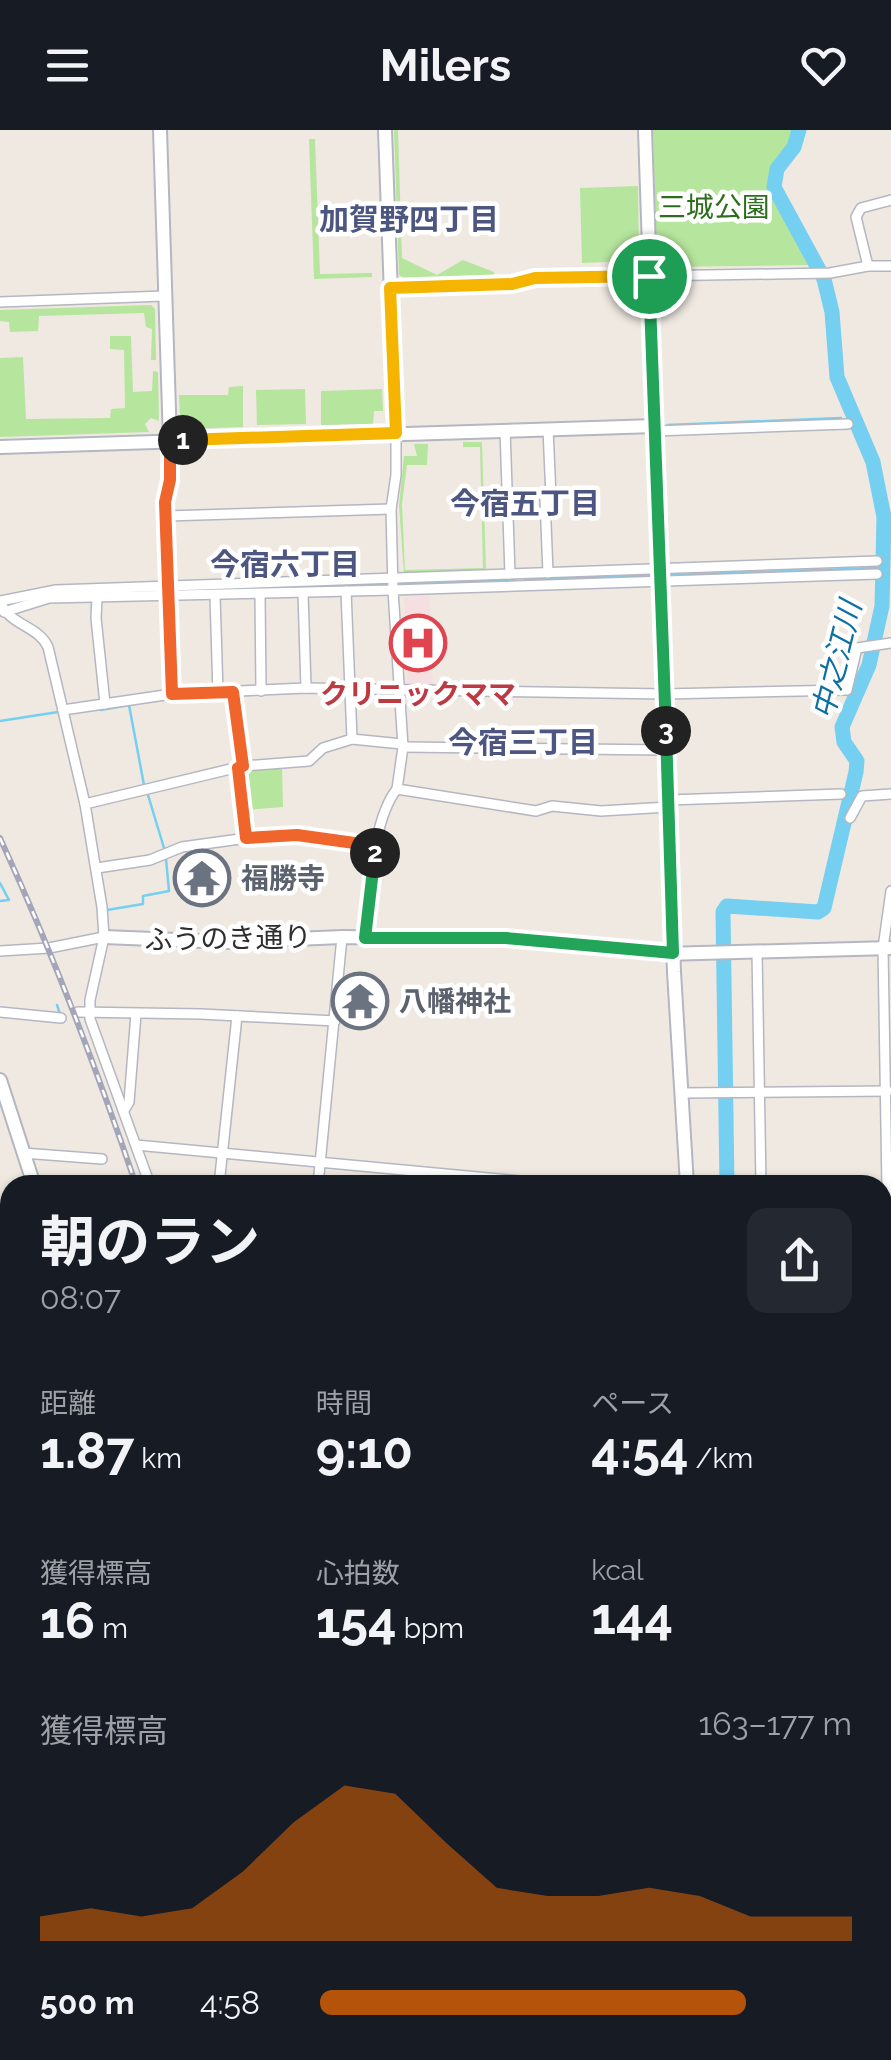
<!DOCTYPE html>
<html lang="ja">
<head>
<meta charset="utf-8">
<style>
	body { margin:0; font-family:Raleway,"Noto Sans JP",sans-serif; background:#242831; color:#f1f3f6; height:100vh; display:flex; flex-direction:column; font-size:38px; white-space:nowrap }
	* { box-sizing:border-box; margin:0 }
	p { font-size:32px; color:#9ea1a6 }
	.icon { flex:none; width:55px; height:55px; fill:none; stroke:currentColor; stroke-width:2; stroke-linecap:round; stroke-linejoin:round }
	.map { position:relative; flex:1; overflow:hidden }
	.sheet { position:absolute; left:0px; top:1045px; width:892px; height:885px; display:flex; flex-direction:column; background:#171b24; border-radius:30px 30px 0 0; box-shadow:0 2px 8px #0004 }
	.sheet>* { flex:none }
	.pin { position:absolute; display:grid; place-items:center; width:85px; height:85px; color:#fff; margin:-42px; border:5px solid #fff; border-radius:50%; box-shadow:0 2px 10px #0007 }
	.km { position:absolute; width:50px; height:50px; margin:-25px; border-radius:50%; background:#222; color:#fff; font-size:28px; line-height:50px; text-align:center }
	.round { display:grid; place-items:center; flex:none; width:105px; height:105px; border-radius:20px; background:#242831 }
	.headline { display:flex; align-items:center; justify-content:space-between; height:170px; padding:0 40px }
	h1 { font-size:55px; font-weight:700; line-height:75px }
	.metrics { display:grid; grid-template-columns:repeat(3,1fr); gap:15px; height:170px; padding:10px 40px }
	.metrics div { display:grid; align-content:center }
	.metrics b { font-size:50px; font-weight:700 }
	.metrics small { font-size:28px; font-weight:400 }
	.metrics p { font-size:28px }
	.chart { height:280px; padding:20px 40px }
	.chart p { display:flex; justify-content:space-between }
	.chart svg { width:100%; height:180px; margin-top:10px; fill:#b45309; opacity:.7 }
	ul { padding:0 40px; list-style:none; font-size:32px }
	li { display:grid; grid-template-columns:160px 120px 1fr; align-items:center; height:75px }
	li i { height:25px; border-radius:12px; background:#b45309 }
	header { display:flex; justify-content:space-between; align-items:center; height:130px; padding:0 40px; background:#171b24; font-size:45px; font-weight:700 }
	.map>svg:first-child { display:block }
	.medical { fill:#f5dfe0 }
	.green { fill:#b6e59e }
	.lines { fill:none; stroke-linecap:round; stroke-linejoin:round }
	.stream { stroke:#75cff0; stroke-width:2.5 }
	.river { stroke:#75cff0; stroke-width:15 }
	.street-casing { stroke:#b4b7c1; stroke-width:12 }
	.secondary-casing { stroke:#b4b7c1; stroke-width:16 }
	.highway-casing { stroke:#c9c9c9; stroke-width:21 }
	.street { stroke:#fff; stroke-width:9 }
	.secondary { stroke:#fff; stroke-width:12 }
	.highway { stroke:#ffa35c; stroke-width:18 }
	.rail-casing { stroke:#a3a6b8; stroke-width:6 }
	.rail { stroke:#fff; stroke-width:2.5; stroke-dasharray:8; stroke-linecap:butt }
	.split-1-casing { stroke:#fff; stroke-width:20 }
	.split-2-casing { stroke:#fff; stroke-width:20 }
	.split-3-casing { stroke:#fff; stroke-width:20 }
	.split-4-casing { stroke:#fff; stroke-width:20 }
	.split-1 { stroke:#f5b400; stroke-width:12 }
	.split-2 { stroke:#f0652b; stroke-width:12 }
	.split-3 { stroke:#22a559; stroke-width:12 }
	.split-4 { stroke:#22a559; stroke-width:12 }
	.labels { text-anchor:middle; stroke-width:9; stroke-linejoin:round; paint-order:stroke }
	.park-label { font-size:28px; fill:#2c6e1b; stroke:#fff }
	.health-label { font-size:28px; font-weight:bold; fill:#be3a42; stroke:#fff }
	.worship-label { font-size:28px; font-weight:bold; fill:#5b616d; stroke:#fff; text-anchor:start }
	.street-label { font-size:28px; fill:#2e2e2e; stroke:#fff }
	.neighbourhood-label { font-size:30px; font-weight:bold; fill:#4d5680; stroke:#fff }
	.water-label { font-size:30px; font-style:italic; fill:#0d6fa3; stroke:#fff }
</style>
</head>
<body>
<header><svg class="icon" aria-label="menu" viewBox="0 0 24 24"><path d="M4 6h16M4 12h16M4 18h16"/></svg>Milers<svg class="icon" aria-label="heart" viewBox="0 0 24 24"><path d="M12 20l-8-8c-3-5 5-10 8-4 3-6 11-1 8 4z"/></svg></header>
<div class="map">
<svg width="891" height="1930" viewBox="0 0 891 1930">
	<rect width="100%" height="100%" fill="#efe9e1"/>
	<polygon class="medical" points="429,465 433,559 407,558 404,467"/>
	<g class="green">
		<polygon points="394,0 398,0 402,128 437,145 463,130 494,142 494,148 407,150 399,145"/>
		<polygon points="653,0 793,0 790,15 774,32 768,57 813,135 666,137 657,129"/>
		<polygon points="309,9 315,9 320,144 372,143 372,147 314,149"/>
		<polygon points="638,56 639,124 631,131 582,133 580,58"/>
		<polygon points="151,175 155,179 156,230 151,230 152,199 146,197 144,183 39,186 38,201 10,202 9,192 0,191 0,180"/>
		<polygon points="110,206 131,206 133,262 152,261 153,241 158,242 159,291 151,288 145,294 149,302 0,307 0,228 23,227 26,289 110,288 111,279 125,278 124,220 110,219"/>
		<polygon points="243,256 243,297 191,299 180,287 179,265 228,265 229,257"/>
		<polygon points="305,259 306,294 257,295 256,260"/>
		<polygon points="382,259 383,281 374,281 373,294 321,295 321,261"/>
		<polygon points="463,312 482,312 486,441 404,444 399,375 404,326 417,326 414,314 428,314 427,335 407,335 402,374 405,440 483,438 480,317 463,317"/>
		<polygon points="273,635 282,636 283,677 246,680 241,641"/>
	</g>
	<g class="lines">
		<g class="stream">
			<polyline points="855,288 856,288"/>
			<polyline points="668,295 841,288"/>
			<polyline points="672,445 875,438"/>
			<polyline points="525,450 650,445"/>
			<polyline points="402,453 515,450"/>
			<polyline points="230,459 254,459"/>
			<polyline points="264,459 388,454"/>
			<polyline points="92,473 92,483"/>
			<polyline points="101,580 129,575 144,655"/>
			<polyline points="0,591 58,582"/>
			<polyline points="148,665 164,718"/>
			<polyline points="0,753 9,770 0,771"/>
			<polyline points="107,780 143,774 143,766 169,761 166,729"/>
			<polyline points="57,875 60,884"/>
			<polyline points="0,1365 10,1365"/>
			<polyline points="0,1508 10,1509"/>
			<polyline points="0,1668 10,1669"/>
		</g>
		<g class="river">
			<polyline points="727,1055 723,782 727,776 818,782 824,778 856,642 857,631 844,612 842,597 869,535 882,476 884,387 873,332 837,247 832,182 824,149 774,57 777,39 794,17 799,0"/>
			<polyline points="882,1487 891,1487"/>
			<polyline points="0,1589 10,1589"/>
		</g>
		<g class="street-casing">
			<g id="street">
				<polyline points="868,136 856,87 861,78 891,70"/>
				<polyline points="649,146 830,143 868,136 891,136"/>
				<polyline points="0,172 164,166"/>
				<polyline points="548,299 551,367 545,369 548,443"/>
				<polyline points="505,300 510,444"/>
				<polyline points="655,301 848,294"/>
				<polyline points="170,311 170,350 165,372 172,564"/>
				<polyline points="166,386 391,379"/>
				<polyline points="346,461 352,609"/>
				<polyline points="303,463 306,558"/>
				<polyline points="260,464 261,561"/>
				<polyline points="215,466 218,563"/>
				<polyline points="97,469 96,488 105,574"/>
				<polyline points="0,471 56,460 877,431"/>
				<path d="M0,471C9,496 38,495 48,517L85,674L102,777L104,807L90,870V889L150,1055"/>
				<polyline points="4,482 49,468 393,460 391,379 396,345 396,303"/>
				<polyline points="233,562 243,636"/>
				<polyline points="63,580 172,564 306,558 664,564 847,560 857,518 891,513"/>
				<polyline points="403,617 667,620"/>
				<polyline points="668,670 841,664"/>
				<polyline points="85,674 243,636 309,631 323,618 352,609 402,614"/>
				<polyline points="668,677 601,681 552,676 536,681 397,659 403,617 393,460 877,444"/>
				<polyline points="850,688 862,666 891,664"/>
				<polyline points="247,708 297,705 376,716"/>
				<polyline points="97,738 150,730 182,717 247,708 238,638"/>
				<path d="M365,808C367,770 373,688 397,659"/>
				<polyline points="0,821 49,818 104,807"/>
				<polyline points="757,821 761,1055"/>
				<polyline points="0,882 61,888"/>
				<polyline points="78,882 201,884 335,891"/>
				<polyline points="682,963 888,961"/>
				<polyline points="124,980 129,972 136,884"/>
				<polyline points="136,1015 564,1055"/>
				<polyline points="23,1023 102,1029"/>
				<polyline points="219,1055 237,886"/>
				<polyline points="318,1055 342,807"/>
				<polyline points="0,1097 10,1098"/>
				<polyline points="882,1423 890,1237 883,818 891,761"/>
				<polyline points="0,1436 10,1437"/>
				<polyline points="882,1498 891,1498"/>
				<polyline points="882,1560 891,1562"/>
				<polyline points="0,1577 10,1578"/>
				<polyline points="0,1597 10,1597"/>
				<polyline points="882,1625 891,1626"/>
				<polyline points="882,1687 891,1688"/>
				<polyline points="0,1740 10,1740"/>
				<polyline points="882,1765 891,1766"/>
				<polyline points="0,1815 10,1815"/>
				<polyline points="882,1823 890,1823 882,1869"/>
				<polyline points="0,1918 10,1918"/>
				<polyline points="777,1920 779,1930"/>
				<polyline points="334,1921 371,1920"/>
				<polyline points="151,1930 152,1920"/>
				<polyline points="208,1930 209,1920"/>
				<polyline points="430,1930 430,1920"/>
				<polyline points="604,1930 604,1920"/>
				<polyline points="876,1930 877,1920"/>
			</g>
		</g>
		<g class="secondary-casing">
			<g id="secondary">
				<polyline points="160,0 170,311"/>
				<polyline points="385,0 396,303"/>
				<polyline points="390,159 512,154 535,148 649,146"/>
				<polyline points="655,296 674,842 687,1055"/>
				<polyline points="0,317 655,296 645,0"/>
				<polyline points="104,807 226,812 342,807 506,809 665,824 891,818"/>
				<polyline points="0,950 34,1055"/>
				<polyline points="882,1243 891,1244"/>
				<polyline points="694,1920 695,1930"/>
				<polyline points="38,1930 38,1920"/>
				<polyline points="528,1930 529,1920"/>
			</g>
		</g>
		<g class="highway-casing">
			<g id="highway">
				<polyline points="0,1897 10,1898"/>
				<polyline points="882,1915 891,1915"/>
			</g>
		</g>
		<use href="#street" class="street"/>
		<use href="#secondary" class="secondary"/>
		<use href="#highway" class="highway"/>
		<g class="rail-casing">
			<g id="rail">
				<path d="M0,708C52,821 96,937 136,1055"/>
				<polyline points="253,1930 254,1920"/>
				<polyline points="273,1930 273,1920"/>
			</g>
		</g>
		<use href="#rail" class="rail"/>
	</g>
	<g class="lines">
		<g class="split-1-casing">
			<polyline id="split-1" points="183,310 396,303 390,158 512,154 535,148 649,146"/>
		</g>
		<g class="split-2-casing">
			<polyline id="split-2" points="183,310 170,310 170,350 165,372 172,564 233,562 243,636 238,638 246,708 297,705 376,716 375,723"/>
		</g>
		<g class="split-3-casing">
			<polyline id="split-3" points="375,723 365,808 506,808 673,823 666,601"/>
		</g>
		<g class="split-4-casing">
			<polyline id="split-4" points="649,146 666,601"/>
		</g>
		<use href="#split-1" class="split-1"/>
		<use href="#split-2" class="split-2"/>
		<use href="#split-3" class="split-3"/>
		<use href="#split-4" class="split-4"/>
	</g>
	<defs>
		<g id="hospital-ring" transform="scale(2.875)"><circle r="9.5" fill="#fff" stroke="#e0444e" stroke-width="1.5"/><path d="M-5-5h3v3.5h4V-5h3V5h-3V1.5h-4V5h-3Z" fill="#e0444e"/></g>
		<g id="temple-ring" transform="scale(2.875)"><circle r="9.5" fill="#fff" stroke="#6b7280" stroke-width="1.5"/><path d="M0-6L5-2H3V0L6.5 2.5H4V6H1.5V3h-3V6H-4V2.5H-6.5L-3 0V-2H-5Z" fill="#6b7280"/></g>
	</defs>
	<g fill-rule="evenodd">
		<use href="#hospital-ring" x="418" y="513"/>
		<use href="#temple-ring" x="202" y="748"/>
		<use href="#temple-ring" x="360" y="871"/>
	</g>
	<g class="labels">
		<g class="park-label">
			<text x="714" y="87">三城公園</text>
		</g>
		<g class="health-label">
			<text x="418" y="574">クリニックママ</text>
		</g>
		<g class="worship-label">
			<text x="241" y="758">福勝寺</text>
			<text x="399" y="881">八幡神社</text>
		</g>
		<g class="street-label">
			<text transform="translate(228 808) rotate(-1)" y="10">ふうのき通り</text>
		</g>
		<g class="neighbourhood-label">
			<text x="409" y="100">加賀野四丁目</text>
			<text x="525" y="384">今宿五丁目</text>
			<text x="285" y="445">今宿六丁目</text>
			<text x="523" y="623">今宿三丁目</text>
		</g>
		<g class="water-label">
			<text transform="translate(837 530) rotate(-76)" y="10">中之江川</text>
		</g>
	</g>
</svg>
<div class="pin" style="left:649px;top:146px;background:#1e9e55"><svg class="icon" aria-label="arrive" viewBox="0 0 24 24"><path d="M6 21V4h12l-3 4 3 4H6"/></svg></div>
<b class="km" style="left:183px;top:310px">1</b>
<b class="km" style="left:375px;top:723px">2</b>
<b class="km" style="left:666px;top:601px">3</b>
<section class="sheet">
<div class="headline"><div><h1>朝のラン</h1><p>08:07</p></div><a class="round"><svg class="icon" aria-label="share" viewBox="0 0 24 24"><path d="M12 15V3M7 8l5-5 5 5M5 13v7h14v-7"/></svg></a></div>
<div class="metrics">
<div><p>距離</p><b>1.87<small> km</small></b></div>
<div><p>時間</p><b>9:10</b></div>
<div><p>ペース</p><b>4:54<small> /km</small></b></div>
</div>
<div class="metrics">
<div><p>獲得標高</p><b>16<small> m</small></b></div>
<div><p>心拍数</p><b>154<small> bpm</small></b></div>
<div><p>kcal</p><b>144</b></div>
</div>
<div class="chart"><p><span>獲得標高</span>163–177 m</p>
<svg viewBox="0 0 160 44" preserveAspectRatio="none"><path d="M0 44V38L10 36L20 38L30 36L40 27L50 15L60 6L70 8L80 20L90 31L100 33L110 33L120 31L130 33L140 38L150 38L160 38V44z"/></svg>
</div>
<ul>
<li><b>500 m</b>4:58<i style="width:80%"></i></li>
</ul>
</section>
</div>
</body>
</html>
